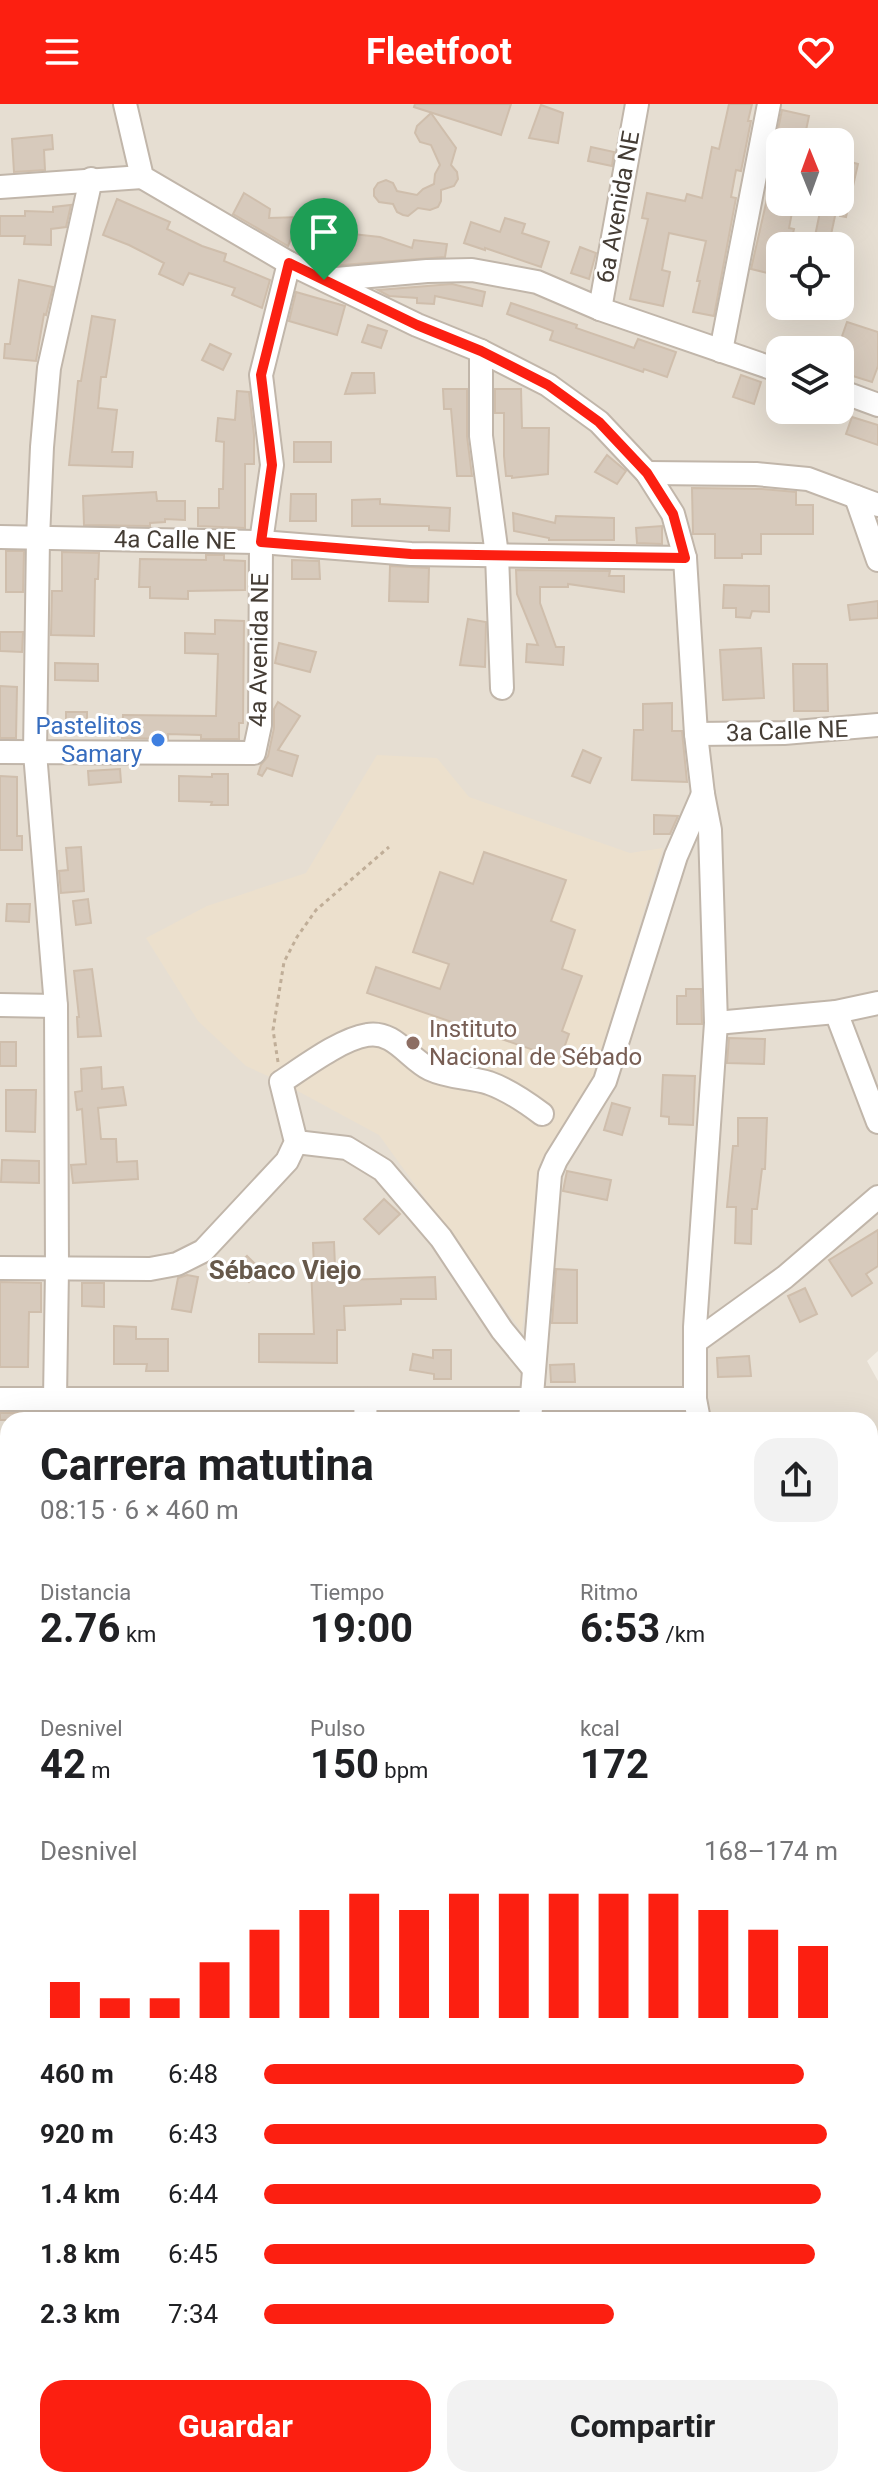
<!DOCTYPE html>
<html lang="es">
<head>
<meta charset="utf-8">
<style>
	body { margin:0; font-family:Roboto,sans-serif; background:#f2f2f2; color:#202124; height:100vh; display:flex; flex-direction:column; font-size:30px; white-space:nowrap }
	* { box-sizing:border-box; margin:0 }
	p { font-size:26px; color:#757577 }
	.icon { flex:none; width:44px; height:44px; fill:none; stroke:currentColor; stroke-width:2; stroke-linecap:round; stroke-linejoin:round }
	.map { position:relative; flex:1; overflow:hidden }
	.drawer { position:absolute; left:0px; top:1308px; width:878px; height:1076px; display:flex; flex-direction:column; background:#fff; border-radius:24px 24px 0 0; box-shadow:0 8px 32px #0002 }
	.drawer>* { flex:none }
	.needle { width:52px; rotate:359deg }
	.controls { position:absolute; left:766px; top:24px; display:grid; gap:16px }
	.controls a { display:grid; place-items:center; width:88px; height:88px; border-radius:16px; background:#fff; box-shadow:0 8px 32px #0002; font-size:40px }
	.pin { position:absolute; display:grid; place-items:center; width:68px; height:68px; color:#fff; margin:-82px -34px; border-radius:50% 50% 50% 0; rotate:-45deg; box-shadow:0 0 8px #0007 }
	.pin .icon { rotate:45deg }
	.round { display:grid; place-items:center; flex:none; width:84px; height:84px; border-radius:24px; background:#f2f2f2 }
	.overview { display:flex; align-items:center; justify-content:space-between; height:136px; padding:0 40px }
	h1 { font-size:44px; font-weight:700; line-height:60px }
	.figures { display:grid; grid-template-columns:repeat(3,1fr); gap:12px; height:136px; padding:8px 40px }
	.figures div { display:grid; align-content:center }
	.figures b { font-size:40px; font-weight:700 }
	.figures small { font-size:22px; font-weight:400 }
	.figures p { font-size:22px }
	.chart { height:224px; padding:16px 40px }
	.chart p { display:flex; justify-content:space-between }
	.chart svg { width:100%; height:144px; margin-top:8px; stroke:#fc1f11; stroke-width:6 }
	.primary-button { display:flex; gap:16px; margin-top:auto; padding:16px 40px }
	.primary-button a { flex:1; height:92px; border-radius:24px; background:#fc1f11; color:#fff; font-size:32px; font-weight:700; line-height:92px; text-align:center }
	.primary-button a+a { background:#f2f2f2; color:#202124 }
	ul { padding:0 40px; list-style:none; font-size:26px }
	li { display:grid; grid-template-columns:128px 96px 1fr; align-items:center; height:60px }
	li i { height:20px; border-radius:10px; background:#fc1f11 }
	header { display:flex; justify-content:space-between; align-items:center; height:104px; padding:0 40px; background:#fc1f11; color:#fff; font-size:36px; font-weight:700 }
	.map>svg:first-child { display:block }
	.residential { fill:#e6ded2; fill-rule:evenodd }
	.education { fill:#ece0cd }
	.building { fill:#d7cabc; stroke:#cfbeac; stroke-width:2 }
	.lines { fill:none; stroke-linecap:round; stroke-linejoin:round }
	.minor-casing { stroke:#c1b6aa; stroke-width:26 }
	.path { stroke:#c0ae98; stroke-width:3; stroke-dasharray:4 4; stroke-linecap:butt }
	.minor { stroke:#fff; stroke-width:22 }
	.route-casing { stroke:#fff; stroke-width:16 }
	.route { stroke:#fc1f11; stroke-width:10 }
	.shop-dot { fill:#3f7fe0; stroke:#fff; stroke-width:3 }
	.education-dot { fill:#8d6e63; stroke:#fff; stroke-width:3 }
	.labels { text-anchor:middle; stroke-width:6; stroke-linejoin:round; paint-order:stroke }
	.street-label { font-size:24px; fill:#443c34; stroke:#fff }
	.shop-label { font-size:24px; fill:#366cbe; stroke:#fff; text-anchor:end }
	.education-label { font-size:24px; fill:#785e54; stroke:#fff; text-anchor:start }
	.neighbourhood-label { font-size:26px; font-weight:bold; fill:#67594b; stroke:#fff }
</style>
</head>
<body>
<header><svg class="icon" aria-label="menu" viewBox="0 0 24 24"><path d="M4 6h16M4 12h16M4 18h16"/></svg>Fleetfoot<svg class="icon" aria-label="heart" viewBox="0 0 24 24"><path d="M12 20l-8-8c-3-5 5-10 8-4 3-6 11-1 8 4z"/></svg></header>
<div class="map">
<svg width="878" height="2384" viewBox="0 0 878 2384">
	<rect width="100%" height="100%" fill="#f2ede4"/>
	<path class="residential" d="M0,0H878V1247L867,1257L878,1277V1675L870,1696V1316H8V2069L0,2066ZM780,38H840V98H780ZM780,142H840V202H780ZM780,246H840V306H780Z"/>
	<polygon class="education" points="377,651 437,654 469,693 630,749 663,744 587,993 539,1061 522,1228 379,1031 281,978 246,962 198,917 146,834 207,802 306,769"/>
	<g class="building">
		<polygon points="415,0 511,0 501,31 414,3"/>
		<polygon points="729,0 752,0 748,17 751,17 741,67 736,66 731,93 736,94 714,212 693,208 700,177 697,177 706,137 669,129 662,166 670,168 663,202 630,195 648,115 642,114 647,89 685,97 687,90 702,94 712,43 719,45"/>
		<polygon points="541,1 563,9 558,39 529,34"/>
		<polygon points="782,6 809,12 804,36 777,30"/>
		<polygon points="431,9 456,44 451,61 457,68 458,75 454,82 441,86 441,97 438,103 430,106 418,104 408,112 403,111 397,108 393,100 379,98 374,92 374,85 378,79 386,76 393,79 397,87 417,91 423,85 434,80 435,70 440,61 431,41 420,38 415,29 417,22"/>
		<polygon points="52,31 53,45 44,46 45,66 14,68 12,35"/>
		<polygon points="591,43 614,48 612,62 588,57"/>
		<polygon points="840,55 858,60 846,113 840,112"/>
		<polygon points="774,64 780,64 780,98 794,98 789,124 794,125 790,142 780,142 780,172 751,165"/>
		<polygon points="244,89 270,105 269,114 300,113 288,142 233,110"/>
		<polygon points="117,95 170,118 167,125 202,142 226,150 224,157 270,176 262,204 232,191 235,184 189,169 183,181 159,170 164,159 129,141 103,131"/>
		<polygon points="822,98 838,98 829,140 814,137"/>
		<polygon points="71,101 66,123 51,125 51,141 24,140 25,132 0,132 0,112 25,112 25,107 53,108 53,103"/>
		<polygon points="505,114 525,120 522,129 549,138 541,163 485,144 485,146 464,139 471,118 500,128"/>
		<polygon points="334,128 380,133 412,144 414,136 447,140 445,153 329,162 307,149 312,132"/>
		<polygon points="580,143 596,149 589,175 571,169"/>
		<polygon points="19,176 53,183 46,211 44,210 36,257 4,254 5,240 10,240"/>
		<polygon points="452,180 485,188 482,202 435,192 434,200 417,199 417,194 389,192 378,186"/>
		<polygon points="296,188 345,202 337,231 289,217"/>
		<polygon points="511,199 577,221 576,224 634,244 638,235 676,248 667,273 644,265 643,268 550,236 553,227 507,210"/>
		<polygon points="92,212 115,216 106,273 101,273 98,304 117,306 112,348 133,348 132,363 69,361 78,277 81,277"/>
		<polygon points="847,218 878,228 878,262 872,278 840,268 840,238"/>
		<polygon points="368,221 387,227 381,244 362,238"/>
		<polygon points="210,240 231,250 223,266 202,256"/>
		<polygon points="352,269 374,269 375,289 345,290"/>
		<polygon points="741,271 761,278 754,300 733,293"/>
		<polygon points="443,285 467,285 467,332 472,372 457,372 451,305 444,305"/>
		<polygon points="495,285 521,285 522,324 549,324 548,370 512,374 512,372 506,372 504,352 504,309 495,309"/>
		<polygon points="237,287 249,288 254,331 254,360 245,360 245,424 198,422 198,404 219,404 219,385 223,385 224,338 216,337 218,314 235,316"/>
		<polygon points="852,313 878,321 878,341 846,330"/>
		<rect x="294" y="338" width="37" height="20"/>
		<polygon points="607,351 626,367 617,380 595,368"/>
		<polygon points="692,384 762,385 796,388 796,401 813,401 813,430 761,430 761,450 742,450 742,454 715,454 715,430 693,430"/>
		<polygon points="156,388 157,397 185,397 185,416 165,415 165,418 150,419 150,422 84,421 83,392"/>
		<polygon points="291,390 316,390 316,417 290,417"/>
		<polygon points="380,395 380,400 450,404 449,427 429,426 429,422 352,422 352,396"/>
		<polygon points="513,409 555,419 556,412 614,414 614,436 549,436 549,434 514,427"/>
		<polygon points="662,422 662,440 637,439 636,424"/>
		<polygon points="6,447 24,447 23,488 6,488"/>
		<polygon points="62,448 99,449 98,475 95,475 94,532 51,531 52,487 62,487"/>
		<polygon points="206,451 224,451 224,456 245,457 245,486 188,487 188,495 150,494 150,483 139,483 140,455 206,456"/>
		<polygon points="292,456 319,457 320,475 292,475"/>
		<polygon points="390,462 429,464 428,498 389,497"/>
		<polygon points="516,466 610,467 609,472 624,472 624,488 568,480 568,483 540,483 540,499 556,543 564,543 563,561 526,558 527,540 538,541 517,490"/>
		<polygon points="724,481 769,482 769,508 752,507 750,514 736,513 736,504 723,504"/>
		<polygon points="878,497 878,514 850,516 848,501"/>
		<polygon points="468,515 486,518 485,563 460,561"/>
		<polygon points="215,516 244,517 243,619 239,619 239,635 201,635 201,631 168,630 168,635 122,634 123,611 216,612 218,550 185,549 185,529 215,530"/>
		<polygon points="0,528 23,528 22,548 0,547"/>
		<polygon points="279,539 316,548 310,568 275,559"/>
		<polygon points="761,544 764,594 723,596 720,546"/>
		<polygon points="55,559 98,560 98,577 55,576"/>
		<polygon points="793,560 827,560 828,607 794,607"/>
		<polygon points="0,582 17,583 16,634 0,634"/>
		<polygon points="278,598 300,612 278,646 298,652 292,672 267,664 262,672 258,670 261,661 268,652 274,624 274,605"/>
		<polygon points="672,599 672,627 682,627 687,678 632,676 634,626 643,626 643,600"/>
		<polygon points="66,608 87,608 87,628 66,627"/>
		<polygon points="583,646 601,654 590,679 572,672"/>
		<polygon points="120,665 121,678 89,681 88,667"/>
		<polygon points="212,670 228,670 228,701 211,701 212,698 179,697 179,672 212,673"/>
		<polygon points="0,672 17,673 17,732 22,732 22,746 0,746"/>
		<polygon points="654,711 678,712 670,730 654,730"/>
		<polygon points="81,743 84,787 61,789 59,767 68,766 66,744"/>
		<polygon points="484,748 566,776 551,817 575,826 562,865 582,872 562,927 569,930 560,955 367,889 376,863 440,885 449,860 413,848 440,768 473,780"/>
		<polygon points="88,795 91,819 76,821 73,797"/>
		<polygon points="7,800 30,800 29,818 6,817"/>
		<polygon points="92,865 101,932 78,933 77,913 79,913 74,867"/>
		<polygon points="686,885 701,885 702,920 677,920 677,892 686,892"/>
		<polygon points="729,934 765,935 764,960 727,959"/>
		<rect x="0" y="938" width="16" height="24"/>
		<polygon points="101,963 102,985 123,983 126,1001 98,1004 101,1035 116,1035 117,1058 137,1057 138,1075 73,1079 71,1061 86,1060 82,1005 77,1006 75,988 82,987 81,965"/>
		<polygon points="663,971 695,972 693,1021 669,1020 669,1013 661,1012"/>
		<polygon points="6,986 36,986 35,1028 6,1027"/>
		<polygon points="612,999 630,1004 622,1031 604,1026"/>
		<polygon points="738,1014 767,1014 765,1065 762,1065 757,1105 752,1105 751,1140 735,1139 736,1103 727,1103 733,1042 738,1042"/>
		<polygon points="2,1056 39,1057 39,1079 1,1078"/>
		<polygon points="567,1067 611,1076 607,1096 563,1087"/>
		<polygon points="384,1095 400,1110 379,1130 364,1115"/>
		<polygon points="878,1126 878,1162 866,1170 872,1179 852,1192 829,1156"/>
		<polygon points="334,1138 335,1163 342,1162 343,1176 435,1173 436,1195 401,1195 401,1200 344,1202 345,1226 337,1226 337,1259 259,1258 259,1230 314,1230 311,1164 314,1164 313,1139"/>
		<polygon points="247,1152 261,1166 249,1178 234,1164"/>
		<polygon points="556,1165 577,1166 577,1219 552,1219"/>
		<polygon points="187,1171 198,1173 191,1208 172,1205 178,1174"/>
		<polygon points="0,1178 41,1179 41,1208 29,1208 28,1263 0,1263"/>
		<polygon points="82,1179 104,1179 104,1203 82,1202"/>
		<polygon points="805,1184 817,1210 800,1218 788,1192"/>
		<polygon points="114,1222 136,1223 136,1235 168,1235 168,1267 146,1267 147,1260 114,1260"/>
		<polygon points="433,1246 451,1246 451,1275 434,1275 434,1270 410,1266 413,1250 433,1254"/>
		<polygon points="749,1252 751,1272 718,1273 717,1254"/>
		<polygon points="574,1260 575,1278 551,1278 550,1261"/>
		<rect x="0" y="1309" width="97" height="7"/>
	</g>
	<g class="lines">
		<g class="minor-casing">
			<g id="minor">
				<polyline points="125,0 142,73 289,159 417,221 481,247 548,281 599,318 647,369 673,410 685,454 696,630 703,690 710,726 716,919 695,1223 695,1295 699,1316"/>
				<polyline points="0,83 142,73"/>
				<polyline points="325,176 427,167 472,166 537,178 600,205 780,267"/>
				<polyline points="600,205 637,0"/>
				<polyline points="481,247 481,332 497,451 502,584"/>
				<polyline points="721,247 769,0"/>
				<polyline points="840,287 878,301"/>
				<polyline points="647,369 756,370 808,375 878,401"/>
				<polyline points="856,393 878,456"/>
				<polyline points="0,433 261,438 411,450 685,454"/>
				<polyline points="696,630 784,629 878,621"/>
				<polyline points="0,648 254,649 260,621 261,438 272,361 261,271 289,159"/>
				<polyline points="0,901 56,902"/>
				<polyline points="836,908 878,1018"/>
				<polyline points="716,919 836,908 878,899"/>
				<polyline points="296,1038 347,1044 383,1066 441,1134 502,1226 534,1265"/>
				<path d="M0,1164L150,1165L177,1160L203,1147L287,1057L296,1038L281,978C304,963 341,935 367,931C394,926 409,955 430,965C449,974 470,973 489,979C509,986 526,998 542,1010"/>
				<polyline points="695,1238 785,1173 878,1093"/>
				<polyline points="0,1295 695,1295"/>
				<polyline points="55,1295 57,1165 56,902 35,649 38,434 42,343 49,264 91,75"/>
				<polyline points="365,1316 366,1295"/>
				<polyline points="530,1316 550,1070 556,1056 605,977 676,752 703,690"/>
				<polyline points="870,1471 878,1477"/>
				<polyline points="0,1619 8,1607"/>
				<polyline points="0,1714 8,1711"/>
			</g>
		</g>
		<g class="path">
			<polyline points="278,958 273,926 284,858 297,833 316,806 389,743"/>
			<polyline points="870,2259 878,2280"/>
		</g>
		<use href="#minor" class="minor"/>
	</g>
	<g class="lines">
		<g class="route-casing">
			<polygon id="route" points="289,159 417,221 481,247 548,281 599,318 647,369 673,410 685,454 411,450 261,438 272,361 261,271"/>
		</g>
		<use href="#route" class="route"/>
	</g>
	<circle class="shop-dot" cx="158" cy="636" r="8"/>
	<circle class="education-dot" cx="413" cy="939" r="8"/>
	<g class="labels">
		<g class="street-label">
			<text transform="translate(618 103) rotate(-80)" y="8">6a Avenida NE</text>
			<text transform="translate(175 436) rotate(1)" y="8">4a Calle NE</text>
			<text transform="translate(259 546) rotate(-89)" y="8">4a Avenida NE</text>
			<text transform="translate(787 627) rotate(-2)" y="8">3a Calle NE</text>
		</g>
		<g class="shop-label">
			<text x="142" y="630">Pastelitos<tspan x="142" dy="28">Samary</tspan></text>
		</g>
		<g class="education-label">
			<text x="429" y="933">Instituto<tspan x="429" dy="28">Nacional de Sébado</tspan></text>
		</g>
		<g class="neighbourhood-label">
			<text x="285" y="1175">Sébaco Viejo</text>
		</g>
	</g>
</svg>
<div class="controls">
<a><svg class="needle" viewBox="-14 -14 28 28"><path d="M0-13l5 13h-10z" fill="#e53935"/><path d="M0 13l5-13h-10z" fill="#757577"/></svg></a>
<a><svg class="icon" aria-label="locate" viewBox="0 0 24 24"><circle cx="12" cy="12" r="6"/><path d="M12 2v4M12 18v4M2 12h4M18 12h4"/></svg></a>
<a><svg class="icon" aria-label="layers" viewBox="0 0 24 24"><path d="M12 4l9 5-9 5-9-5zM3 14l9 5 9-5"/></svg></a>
</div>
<div class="pin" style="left:324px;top:176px;background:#1e9e55"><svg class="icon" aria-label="arrive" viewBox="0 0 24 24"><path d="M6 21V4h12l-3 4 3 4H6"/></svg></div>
<section class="drawer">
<div class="overview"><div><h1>Carrera matutina</h1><p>08:15 · 6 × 460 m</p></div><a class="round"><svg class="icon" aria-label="share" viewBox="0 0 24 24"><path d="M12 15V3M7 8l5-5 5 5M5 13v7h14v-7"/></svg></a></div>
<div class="figures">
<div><p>Distancia</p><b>2.76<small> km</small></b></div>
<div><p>Tiempo</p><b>19:00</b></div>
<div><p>Ritmo</p><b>6:53<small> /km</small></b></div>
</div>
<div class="figures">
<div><p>Desnivel</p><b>42<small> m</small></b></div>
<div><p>Pulso</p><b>150<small> bpm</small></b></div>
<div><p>kcal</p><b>172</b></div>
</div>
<div class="chart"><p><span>Desnivel</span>168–174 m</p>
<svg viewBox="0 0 160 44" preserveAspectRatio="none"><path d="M5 44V33M15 44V38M25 44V38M35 44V27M45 44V17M55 44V11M65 44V6M75 44V11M85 44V6M95 44V6M105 44V6M115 44V6M125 44V6M135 44V11M145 44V17M155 44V22"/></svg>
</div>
<ul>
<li><b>460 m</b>6:48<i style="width:94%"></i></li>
<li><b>920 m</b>6:43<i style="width:98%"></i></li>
<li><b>1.4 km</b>6:44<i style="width:97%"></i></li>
<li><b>1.8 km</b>6:45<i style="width:96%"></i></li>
<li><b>2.3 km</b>7:34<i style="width:61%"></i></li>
</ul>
<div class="primary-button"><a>Guardar</a><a>Compartir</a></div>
</section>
</div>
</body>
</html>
